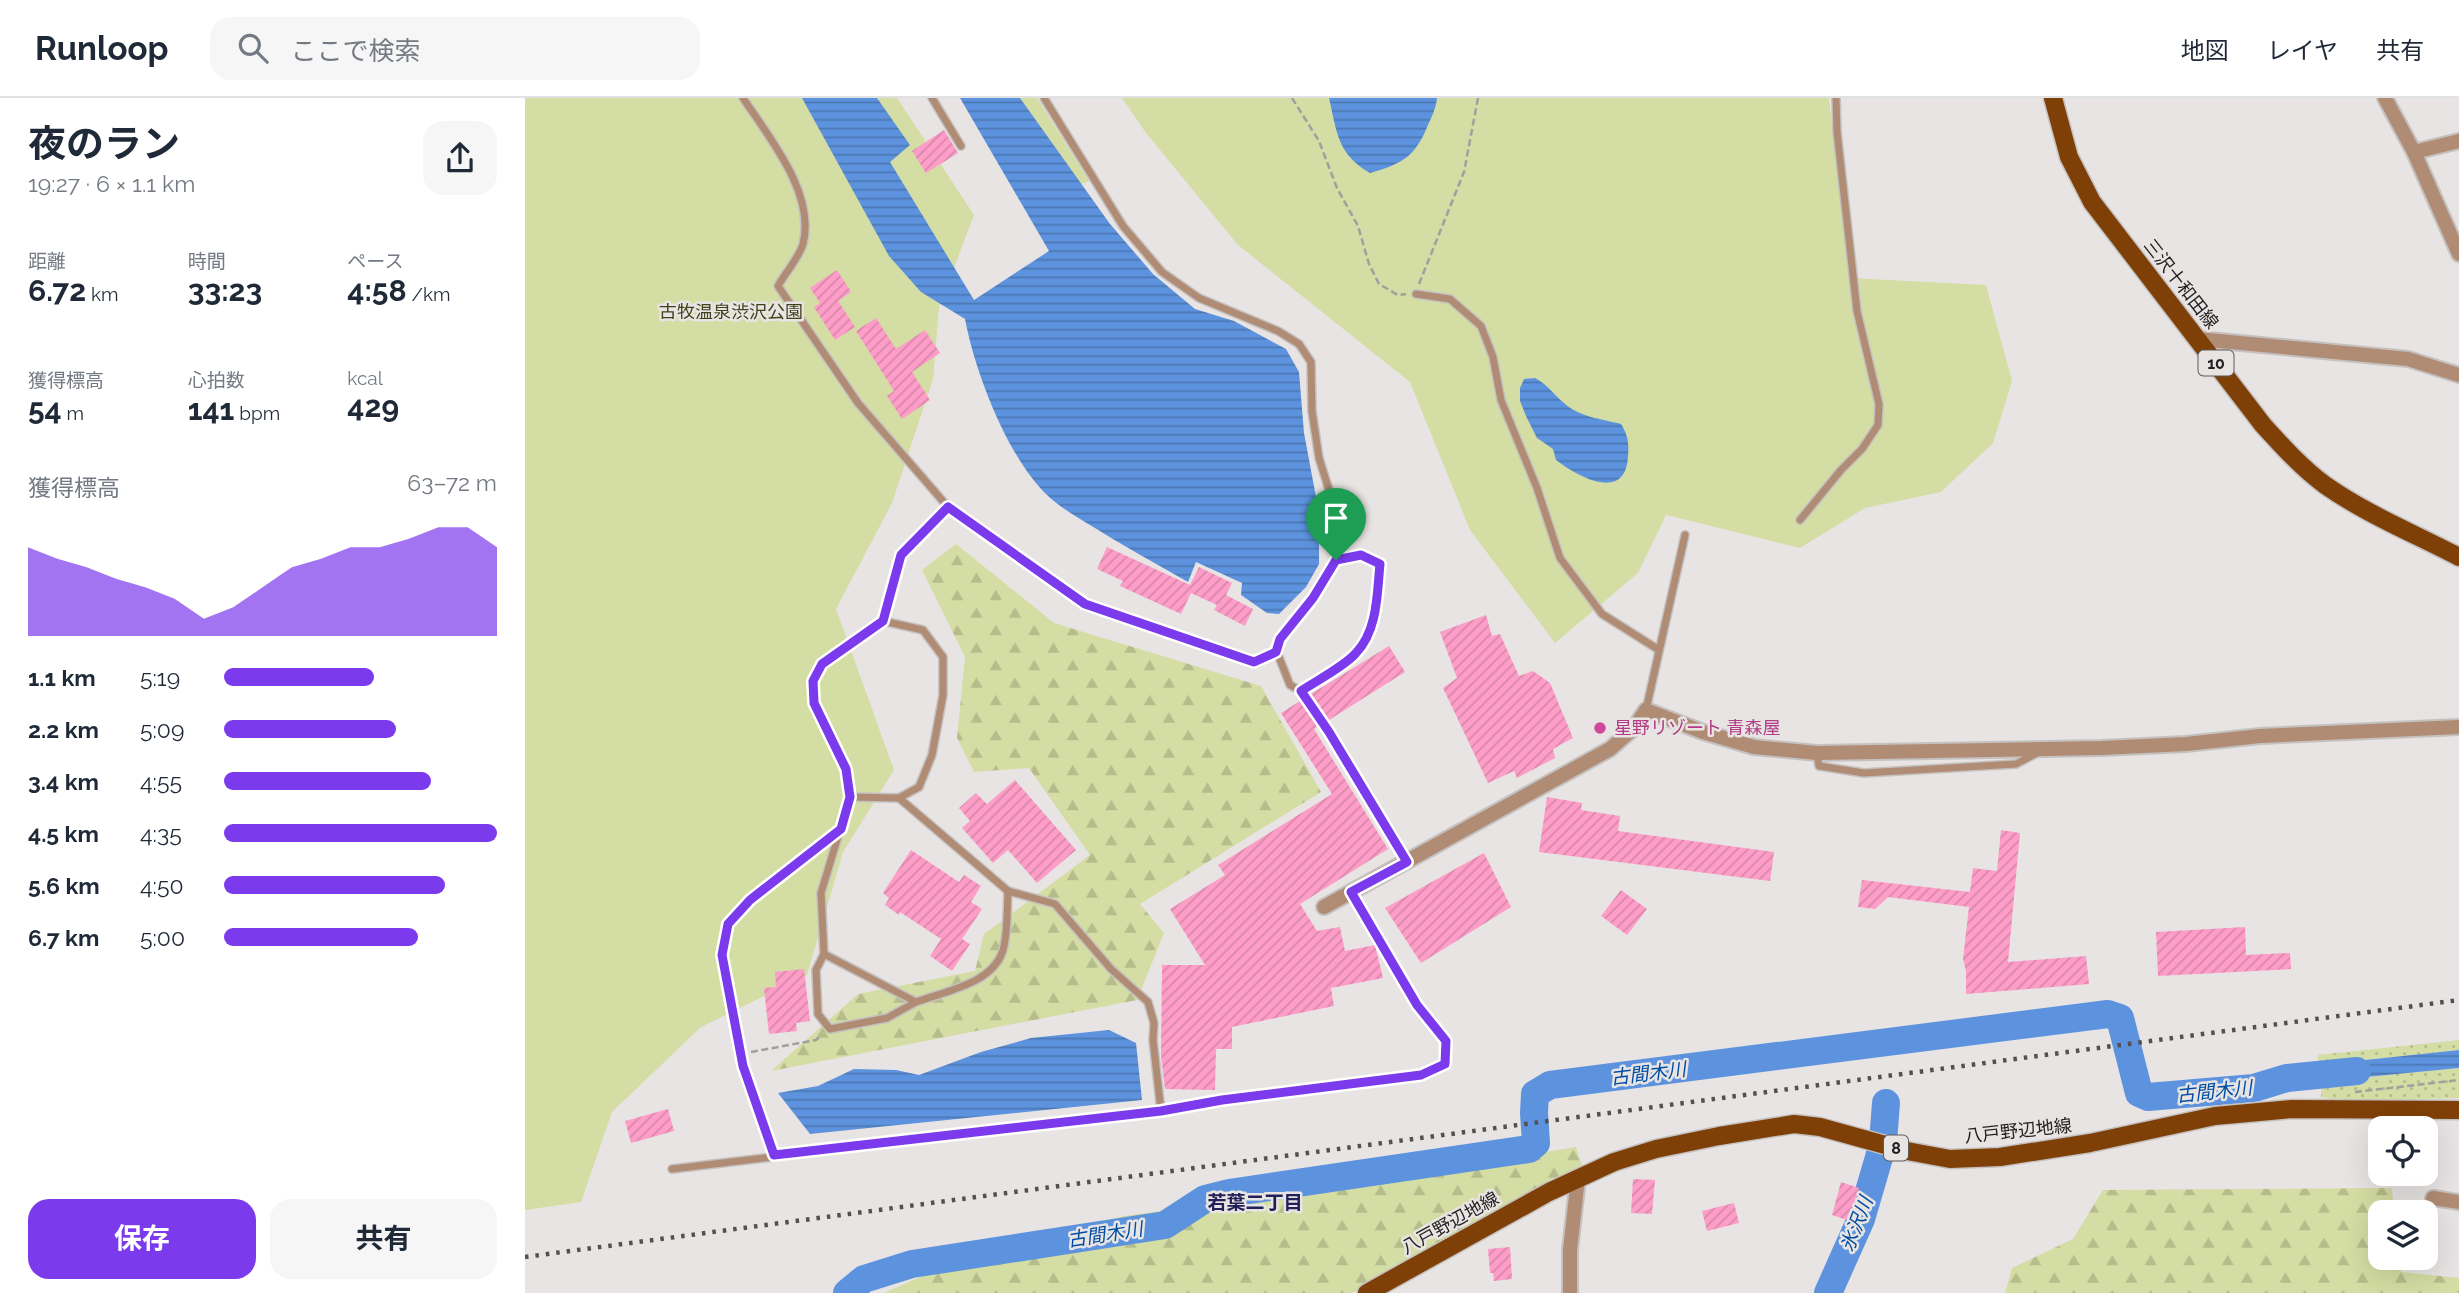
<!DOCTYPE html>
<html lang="ja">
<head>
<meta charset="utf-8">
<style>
	body { margin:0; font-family:Raleway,"Noto Sans JP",sans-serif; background:#f6f6f7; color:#1f2937; height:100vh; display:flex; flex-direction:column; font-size:26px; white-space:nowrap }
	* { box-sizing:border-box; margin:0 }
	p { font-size:23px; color:#747a83 }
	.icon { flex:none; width:38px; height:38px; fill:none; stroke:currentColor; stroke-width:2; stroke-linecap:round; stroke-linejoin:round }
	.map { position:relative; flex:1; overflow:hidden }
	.details { display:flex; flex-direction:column; background:#fff; width:525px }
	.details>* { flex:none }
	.controls { position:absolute; left:1843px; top:1018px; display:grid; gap:14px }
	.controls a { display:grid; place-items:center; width:70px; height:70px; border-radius:14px; background:#fff; box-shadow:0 7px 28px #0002; font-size:35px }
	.pin { position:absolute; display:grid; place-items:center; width:60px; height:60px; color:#fff; margin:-72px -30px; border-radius:50% 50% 50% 0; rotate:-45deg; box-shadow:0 0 7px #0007 }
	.pin .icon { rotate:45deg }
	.round { display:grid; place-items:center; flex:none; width:74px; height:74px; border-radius:21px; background:#f6f6f7 }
	.overview { display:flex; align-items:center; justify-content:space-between; height:119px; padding:0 28px }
	h1 { font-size:38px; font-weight:700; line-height:52px }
	.metrics { display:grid; grid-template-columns:repeat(3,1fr); gap:10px; height:119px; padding:7px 28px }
	.metrics div { display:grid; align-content:center }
	.metrics b { font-size:30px; font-weight:700 }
	.metrics small { font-size:19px; font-weight:400 }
	.metrics p { font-size:19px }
	.chart { height:196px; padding:14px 28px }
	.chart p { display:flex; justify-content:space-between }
	.chart svg { width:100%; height:126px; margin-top:7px; fill:#7c3aed; opacity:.7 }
	.primary-button { display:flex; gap:14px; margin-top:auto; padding:14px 28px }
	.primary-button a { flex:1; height:80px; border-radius:21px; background:#7c3aed; color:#fff; font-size:28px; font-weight:700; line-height:80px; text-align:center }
	.primary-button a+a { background:#f6f6f7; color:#1f2937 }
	ul { padding:0 28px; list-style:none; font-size:23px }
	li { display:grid; grid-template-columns:112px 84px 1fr; align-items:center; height:52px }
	li i { height:18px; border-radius:9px; background:#7c3aed }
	header { display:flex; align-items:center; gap:42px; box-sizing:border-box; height:98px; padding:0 35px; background:#fff; border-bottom:2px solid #e0e1e3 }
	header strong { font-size:33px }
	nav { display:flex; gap:38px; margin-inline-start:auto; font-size:24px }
	.search { width:490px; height:63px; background:#f6f6f7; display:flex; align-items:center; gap:18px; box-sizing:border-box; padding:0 24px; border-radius:21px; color:#747a83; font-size:26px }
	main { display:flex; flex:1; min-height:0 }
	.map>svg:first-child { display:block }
	.grass { fill:url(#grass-dots) }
	.forest { fill:url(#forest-firs) }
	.park { fill:#d4dda3 }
	.water { fill:url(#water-rules) }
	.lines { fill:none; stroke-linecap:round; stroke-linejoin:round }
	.river { stroke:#5d93de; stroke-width:28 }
	.building { fill:url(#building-hatch) }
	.lane-casing { stroke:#c4c1c0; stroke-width:10 }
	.street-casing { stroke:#c4c1c0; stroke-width:18 }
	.primary-casing { stroke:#c4c1c0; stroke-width:21 }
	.path { stroke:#a29f9e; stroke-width:2.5; stroke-dasharray:7 3.5; stroke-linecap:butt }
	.lane { stroke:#b18c74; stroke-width:7 }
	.street { stroke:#b18c74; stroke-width:14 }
	.primary { stroke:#7f4007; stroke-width:18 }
	.rail { stroke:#535050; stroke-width:4.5; stroke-dasharray:3.5 7; stroke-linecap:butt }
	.route-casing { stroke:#fff; stroke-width:14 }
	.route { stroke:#7c3aed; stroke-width:9 }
	.hotel-dot { fill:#d1479c; stroke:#e8e4e3; stroke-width:2.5 }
	.labels { text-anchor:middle; stroke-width:5; stroke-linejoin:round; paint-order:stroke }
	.shield { fill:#e8e4e3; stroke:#5d5a5a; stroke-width:2 }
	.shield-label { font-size:16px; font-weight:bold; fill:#211f1f }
	.street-label { font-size:18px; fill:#211f1f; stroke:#e8e4e3 }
	.park-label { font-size:18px; fill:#3f431a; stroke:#e8e4e3 }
	.hotel-label { font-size:18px; fill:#b23c85; stroke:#e8e4e3; text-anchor:start }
	.water-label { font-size:19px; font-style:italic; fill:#004da4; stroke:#e8e4e3 }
	.neighbourhood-label { font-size:19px; font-weight:bold; fill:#212059; stroke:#e8e4e3 }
</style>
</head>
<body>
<header>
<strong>Runloop</strong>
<div class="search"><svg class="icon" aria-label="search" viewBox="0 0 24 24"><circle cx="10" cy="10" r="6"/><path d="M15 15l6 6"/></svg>ここで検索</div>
<nav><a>地図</a><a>レイヤ</a><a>共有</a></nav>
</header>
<main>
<section class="details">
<div class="overview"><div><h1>夜のラン</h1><p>19:27 · 6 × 1.1 km</p></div><a class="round"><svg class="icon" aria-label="share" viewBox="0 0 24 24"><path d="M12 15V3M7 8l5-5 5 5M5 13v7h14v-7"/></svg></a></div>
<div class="metrics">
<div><p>距離</p><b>6.72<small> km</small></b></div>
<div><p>時間</p><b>33:23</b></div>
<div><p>ペース</p><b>4:58<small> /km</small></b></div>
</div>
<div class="metrics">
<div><p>獲得標高</p><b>54<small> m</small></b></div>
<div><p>心拍数</p><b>141<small> bpm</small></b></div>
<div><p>kcal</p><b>429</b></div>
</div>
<div class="chart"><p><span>獲得標高</span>63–72 m</p>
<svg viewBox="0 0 160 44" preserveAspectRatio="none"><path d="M0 44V13L10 17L20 20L30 24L40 27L50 31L60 38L70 34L80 27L90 20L100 17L110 13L120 13L130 10L140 6L150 6L160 13V44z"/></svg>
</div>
<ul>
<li><b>1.1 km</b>5:19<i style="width:55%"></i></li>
<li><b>2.2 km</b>5:09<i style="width:63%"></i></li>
<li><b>3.4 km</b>4:55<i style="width:76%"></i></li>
<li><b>4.5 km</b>4:35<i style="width:100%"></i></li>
<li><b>5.6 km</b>4:50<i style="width:81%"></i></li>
<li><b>6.7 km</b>5:00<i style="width:71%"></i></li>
</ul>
<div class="primary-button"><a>保存</a><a>共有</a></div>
</section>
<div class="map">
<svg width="1934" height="1195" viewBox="0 0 1934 1195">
	<defs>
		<pattern id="grass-dots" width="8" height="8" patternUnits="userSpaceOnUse" patternTransform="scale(1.75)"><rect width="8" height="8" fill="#d4dda3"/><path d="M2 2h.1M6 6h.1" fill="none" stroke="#b6bd8c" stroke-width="1.8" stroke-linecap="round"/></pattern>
		<pattern id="forest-firs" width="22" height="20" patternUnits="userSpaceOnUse" patternTransform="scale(1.75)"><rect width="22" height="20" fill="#d4dda3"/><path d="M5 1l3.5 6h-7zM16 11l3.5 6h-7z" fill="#b6bd8c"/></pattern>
		<pattern id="water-rules" width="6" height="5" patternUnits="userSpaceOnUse" patternTransform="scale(1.75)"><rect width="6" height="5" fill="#5d93de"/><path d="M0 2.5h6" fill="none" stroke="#4c77b3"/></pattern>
		<pattern id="building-hatch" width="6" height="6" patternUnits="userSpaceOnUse" patternTransform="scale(1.75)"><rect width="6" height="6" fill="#fd9dc8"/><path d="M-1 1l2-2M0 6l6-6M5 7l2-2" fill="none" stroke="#d987ab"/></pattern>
	</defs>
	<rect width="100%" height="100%" fill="#e8e4e3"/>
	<g class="grass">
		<polygon points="1934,942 1934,952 1793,967 1793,957"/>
		<polygon points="1934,970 1934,1000 1819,1003 1796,999 1796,986 1841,979"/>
	</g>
	<g class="forest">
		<polygon points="431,446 529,525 736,588 796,694 615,806 639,835 612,902 246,973 333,896 450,873 459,836 565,757 504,670 449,674 432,640 440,559 397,472"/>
		<polygon points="1051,1049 1057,1068 977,1115 827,1195 359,1195 452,1154 599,1118 688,1106"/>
		<polygon points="1867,1090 1869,1115 1855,1115 1855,1160 1874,1160 1876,1174 1934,1180 1934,1195 1480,1195 1487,1170 1548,1141 1578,1092"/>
	</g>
	<g class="park">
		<polygon points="0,0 372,0 449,117 414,209 408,281 367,405 311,511 369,672 318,754 282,877 176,929 87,1014 56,1104 0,1112"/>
		<polygon points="439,0 512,0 564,83 501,108"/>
		<polygon points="597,0 1304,0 1324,180 1461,187 1487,283 1468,345 1416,394 1340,410 1275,450 1141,417 1113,475 1030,545 945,432 885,284 713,147 621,35"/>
	</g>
	<g class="water">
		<path d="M277,0H352L385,47L365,64L449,202L524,153L435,0H495L585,126L628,176L670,211L709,223L761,251L774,274L779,335L794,415V466L781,489L754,516L742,515L716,497L717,485L671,464L663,484C630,465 597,447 565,427C550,418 533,408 521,396C482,358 450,274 440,221L396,194L364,158Z"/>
		<path d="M804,0H912C911,10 907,18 903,27C890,59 877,66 845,75C812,56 812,34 804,0Z"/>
		<path d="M1010,280C1023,287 1028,296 1039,305C1054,319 1077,321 1096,326C1103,337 1104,345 1103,358C1101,405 1053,379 1031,362L1028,351L1012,340L1001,318L995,303V290L999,281Z"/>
		<polygon points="584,932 611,945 617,1002 285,1036 253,995 293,988 329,971 371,972 394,977 456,954 506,940"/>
		<polygon points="1934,952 1934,970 1841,979 1796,986 1793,967"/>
	</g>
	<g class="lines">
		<g class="river">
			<polyline points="1358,1044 1361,1005"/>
			<polyline points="322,1195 339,1181 387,1166 640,1127 680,1101 704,1095 1004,1051 1011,1045 1009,1015 1010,996 1025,987 1583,916 1595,920 1614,995 1623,999 1729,990 1762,980 1832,973"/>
			<polyline points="1303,1195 1336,1121 1355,1056"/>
		</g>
	</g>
	<g class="building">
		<polygon points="419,32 433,55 401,75 387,53"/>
		<polygon points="312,172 326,194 313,203 330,229 310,242 289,209 295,205 285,190"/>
		<polygon points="351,220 371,251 400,232 415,255 387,274 405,302 377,321 362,298 369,293 331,233"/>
		<polygon points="582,449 665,487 674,469 707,485 701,497 728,511 720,528 689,512 692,507 666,495 656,516 595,488 598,483 572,471"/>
		<polygon points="961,517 967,538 975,536 994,578 1008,573 1025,585 1048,640 1028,651 1030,660 992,680 989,673 963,685 918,590 932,580 915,534"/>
		<polygon points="864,548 880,574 804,622 786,596"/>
		<polygon points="775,603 793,628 789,631 863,751 775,806 792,833 815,829 820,853 850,847 858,880 806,890 809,908 707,929 707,951 691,951 690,992 640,991 636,957 637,867 680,867 645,811 700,777 693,767 807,696 756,615"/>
		<polygon points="490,682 551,752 512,785 483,752 468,765 437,730 445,723 434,710 451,695 462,706"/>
		<polygon points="1022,699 1057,705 1056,712 1095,718 1093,733 1249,754 1245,783 1014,754"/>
		<polygon points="1476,732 1495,735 1483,864 1561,858 1564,886 1441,896 1441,873 1438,861 1444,809 1363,799 1350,811 1333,809 1337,782 1445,794 1448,770 1472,773"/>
		<polygon points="386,752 434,784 439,777 456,788 446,804 457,811 437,841 445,846 427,873 405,858 416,841 375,814 374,817 360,807 364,800 358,795"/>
		<polygon points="959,755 986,809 896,865 860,810"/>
		<polygon points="1096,792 1122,811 1102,837 1076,818"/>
		<polygon points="1720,829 1721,857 1765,855 1766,871 1633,878 1631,834"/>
		<polygon points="279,871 285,923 271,925 272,933 244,936 239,890 251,889 250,874"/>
		<polygon points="143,1011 149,1033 106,1045 100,1023"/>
		<polygon points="1108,1081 1130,1082 1127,1116 1106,1115"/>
		<polygon points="1316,1084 1334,1090 1325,1123 1307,1117"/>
		<polygon points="1209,1105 1214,1125 1182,1133 1177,1113"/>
		<polygon points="985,1149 987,1181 969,1183 968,1175 965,1175 963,1151"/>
	</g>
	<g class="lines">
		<g class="lane-casing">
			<g id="lane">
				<path d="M218,0C244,39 291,96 278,146C274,160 260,175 253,188L333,305L423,409L560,506L729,564L752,554L755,541L788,500L811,462L810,411L794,360L787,313L786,264L774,246L753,233L674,200L637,174L598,128L519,0"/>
				<polyline points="407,0 436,48"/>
				<polyline points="891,196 925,201 956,228 968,259 976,302 1012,390 1035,460 1077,516 1134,552"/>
				<polyline points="1275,422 1316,372 1337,351 1353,327 1354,306 1332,213 1312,34 1311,0"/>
				<polyline points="752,554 765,587 776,593 804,633 882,763"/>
				<path d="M776,593C791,583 820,568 831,555C853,532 852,495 855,466L836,457L811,462"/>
				<polyline points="1121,612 1160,437"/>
				<polyline points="1292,655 1294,668 1339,675 1491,666 1512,655"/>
				<polyline points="325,699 374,700 394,689 407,657 418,597 418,559 398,532 358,523"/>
				<path d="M374,700L483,793C482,811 483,830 479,848C472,885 421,893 391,904L299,856L296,795L325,699L321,671L289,605L288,583L297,566L358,523L376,457L423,409"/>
				<polyline points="483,793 530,806 586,871 623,904 629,925 628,942 636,1013"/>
				<polyline points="299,856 291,872 293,916 305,931 362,920 391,904"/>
				<polyline points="249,1057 216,956 197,857 203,826 225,802 316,731"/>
				<polyline points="147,1071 636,1013 697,1002 896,977 920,966 921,943 892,907 826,794"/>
			</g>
		</g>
		<g class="street-casing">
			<g id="street">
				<polyline points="1860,0 1889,54 1934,156"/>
				<polyline points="1889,54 1934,43"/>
				<polyline points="1673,241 1883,261 1934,277"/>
				<polyline points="799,809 1085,651 1109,630 1121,612 1178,634 1229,649 1292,655 1577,650 1661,646 1735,638 1934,629"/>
				<polyline points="1908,1100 1934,1104"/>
				<polyline points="1045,1195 1045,1152 1053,1080"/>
			</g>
		</g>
		<g class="primary-casing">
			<g id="primary">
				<path d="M1528,0L1544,59L1567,104L1738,327C1757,348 1777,370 1800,387C1841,416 1890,436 1934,459"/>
				<polyline points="842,1195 1024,1094 1089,1064 1131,1051 1194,1038 1269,1026 1295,1029 1382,1053 1425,1061 1475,1059 1565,1045 1690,1018 1767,1011 1934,1012"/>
			</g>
		</g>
		<g class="path">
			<polyline points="767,0 794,43 812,90 833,128 844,166 854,186 873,197 881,196"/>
			<polyline points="894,186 939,74 953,0"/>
			<polyline points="226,954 291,942 297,937"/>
			<polyline points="1830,994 1934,982"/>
		</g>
		<use href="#lane" class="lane"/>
		<use href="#street" class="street"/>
		<use href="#primary" class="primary"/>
		<polyline class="rail" points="0,1159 1934,902"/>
	</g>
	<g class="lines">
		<g class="route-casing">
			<path id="route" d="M423,409L560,506L729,564L751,554L755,541L788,500L811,462L836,457L855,466C852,495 853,532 831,555C820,568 791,583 776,593L804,634L882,764L826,794L892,907L921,943L920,966L896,977L697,1002L636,1013L249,1057L218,968L197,857L203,826L225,802L316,731L325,699L321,671L289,605L288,583L297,566L358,523L376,457Z"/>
		</g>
		<use href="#route" class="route"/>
	</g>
	<circle class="hotel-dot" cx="1075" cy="630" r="7"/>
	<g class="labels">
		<g class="shield">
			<rect x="1673.5" y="252.5" width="35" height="25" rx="5"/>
			<rect x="1359" y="1037.5" width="24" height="25" rx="5"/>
		</g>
		<g class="shield-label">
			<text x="1691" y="271">10</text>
			<text x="1371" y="1056">8</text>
		</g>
		<g class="street-label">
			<text transform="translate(1656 186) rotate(52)" y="6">三沢十和田線</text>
			<text transform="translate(1493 1033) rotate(-6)" y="6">八戸野辺地線</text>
			<text transform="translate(925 1125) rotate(-29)" y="6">八戸野辺地線</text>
		</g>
		<g class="park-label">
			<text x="206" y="220">古牧温泉渋沢公園</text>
		</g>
		<g class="hotel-label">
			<text x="1089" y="636">星野リゾート 青森屋</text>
		</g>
		<g class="water-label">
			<text transform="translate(1123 975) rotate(-7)" y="7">古間木川</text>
			<text transform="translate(1689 993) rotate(-6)" y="7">古間木川</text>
			<text transform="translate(1331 1126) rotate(-69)" y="7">氷沢川</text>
			<text transform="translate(580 1136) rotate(-9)" y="7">古間木川</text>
		</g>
		<g class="neighbourhood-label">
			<text x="730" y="1111">若葉二丁目</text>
		</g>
	</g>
</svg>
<div class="controls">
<a><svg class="icon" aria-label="locate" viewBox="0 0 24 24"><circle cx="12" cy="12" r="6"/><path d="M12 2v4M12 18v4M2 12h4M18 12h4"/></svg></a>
<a><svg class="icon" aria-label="layers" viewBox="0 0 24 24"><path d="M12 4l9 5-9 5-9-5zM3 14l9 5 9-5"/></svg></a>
</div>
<div class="pin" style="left:811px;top:462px;background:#1e9e55"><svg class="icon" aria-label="arrive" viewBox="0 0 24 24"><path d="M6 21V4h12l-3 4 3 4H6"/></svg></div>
</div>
</main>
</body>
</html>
